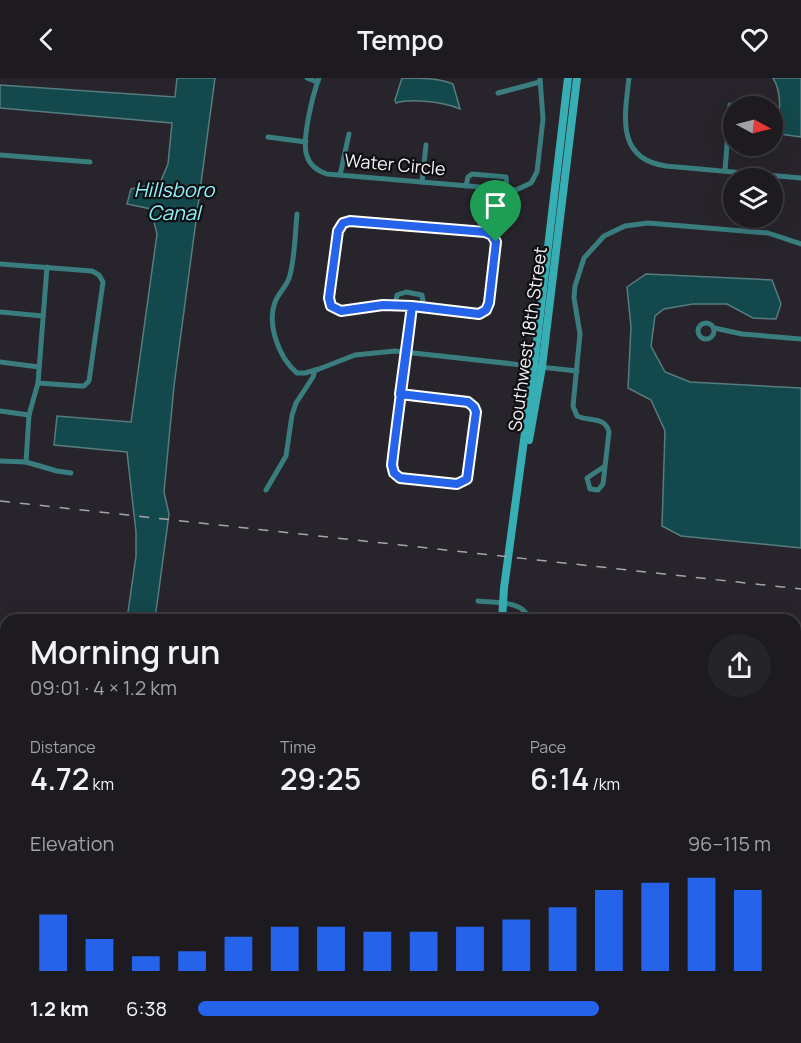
<!DOCTYPE html>
<html lang="en">
<head>
<meta charset="utf-8">
<style>
	body { margin:0; font-family:Manrope,sans-serif; background:#252429; color:#f1f3f6; height:100vh; display:flex; flex-direction:column; font-size:22px; white-space:nowrap }
	* { box-sizing:border-box; margin:0 }
	p { font-size:20px; color:#a0a1a5 }
	.icon { flex:none; width:33px; height:33px; fill:none; stroke:currentColor; stroke-width:2; stroke-linecap:round; stroke-linejoin:round }
	.map { position:relative; flex:1; overflow:hidden }
	.drawer { position:absolute; left:0px; top:536px; width:801px; height:430px; display:flex; flex-direction:column; background:#1d1b20; border-radius:18px 18px 0 0; box-shadow:0 6px 24px #0002,0 0 0 2px #3b393e }
	.drawer>* { flex:none }
	.needle { width:39px; rotate:97deg }
	.controls { position:absolute; left:723px; top:18px; display:grid; gap:12px }
	.controls a { display:grid; place-items:center; width:60px; height:60px; border-radius:50%; background:#1d1b20; box-shadow:0 6px 24px #0002,0 0 0 2px #3b393e; font-size:30px }
	.pin { position:absolute; display:grid; place-items:center; width:51px; height:51px; color:#fff; margin:-62px -26px; border-radius:50% 50% 50% 0; rotate:-45deg; box-shadow:0 0 6px #0007 }
	.pin .icon { rotate:45deg }
	.round { display:grid; place-items:center; flex:none; width:63px; height:63px; border-radius:32px; background:#252429 }
	.headline { display:flex; align-items:center; justify-content:space-between; height:102px; padding:0 30px }
	h1 { font-size:33px; font-weight:600; line-height:45px }
	.figures { display:grid; grid-template-columns:repeat(3,1fr); gap:9px; height:102px; padding:6px 30px }
	.figures div { display:grid; align-content:center }
	.figures b { font-size:30px; font-weight:600 }
	.figures small { font-size:16px; font-weight:400 }
	.figures p { font-size:16px }
	.chart { height:168px; padding:12px 30px }
	.chart p { display:flex; justify-content:space-between }
	.chart svg { width:100%; height:108px; margin-top:6px; stroke:#2563eb; stroke-width:6 }
	ul { padding:0 30px; list-style:none; font-size:20px }
	li { display:grid; grid-template-columns:96px 72px 1fr; align-items:center; height:45px }
	li i { height:15px; border-radius:8px; background:#2563eb }
	header { display:flex; justify-content:space-between; align-items:center; height:78px; padding:0 30px; background:#1d1b20; font-size:27px; font-weight:600 }
	.map>svg:first-child { display:block }
	.water { fill:#13494c; stroke:#567c7f; stroke-width:1.5 }
	.lines { fill:none; stroke-linecap:round; stroke-linejoin:round }
	.canal { stroke:#13494c; stroke-width:6 }
	.minor { stroke:#397d7f; stroke-width:5 }
	.secondary { stroke:#37aeb3; stroke-width:8 }
	.motorway { stroke:#67f3f8; stroke-width:10 }
	.rail { stroke:#a6a4aa; stroke-width:1.5; stroke-dasharray:10 10; stroke-linecap:butt }
	.route-casing { stroke:#fff; stroke-width:12 }
	.route { stroke:#2563eb; stroke-width:8 }
	.labels { text-anchor:middle; stroke-width:4.5; stroke-linejoin:round; paint-order:stroke }
	.street-label { font-size:18px; fill:#f4f2f7; stroke:#0f0e11 }
	.water-label { font-size:20px; font-style:italic; fill:#8ef5fd; stroke:#0f0e11 }
</style>
</head>
<body>
<header><svg class="icon" aria-label="back" viewBox="0 0 24 24"><path d="M15 5l-7 7 7 7"/></svg>Tempo<svg class="icon" aria-label="heart" viewBox="0 0 24 24"><path d="M12 20l-8-8c-3-5 5-10 8-4 3-6 11-1 8 4z"/></svg></header>
<div class="map">
<svg width="801" height="965" viewBox="0 0 801 965">
	<rect width="100%" height="100%" fill="#27242b"/>
	<g class="water">
		<polygon points="177,0 215,0 174,308 164,414 169,436 155,541 127,541 136,478 136,454 127,374 54,367 57,338 131,344 157,156 151,131 127,126 131,111 160,105 168,86 172,45 0,30 0,7 175,19"/>
		<path d="M402,0C418,0 440,0 453,6L460,31C445,24 411,20 396,25L395,22Z"/>
		<path d="M773,0H801V59L773,55C773,49 776,47 778,41C781,28 780,11 773,0Z"/>
		<polygon points="646,196 772,202 781,226 776,241 753,240 727,226 693,226 664,231 655,238 651,268 665,294 690,304 801,310 801,470 681,458 662,448 665,353 651,322 628,310 631,249 627,209"/>
	</g>
	<g class="lines">
		<g class="canal">
			<polyline points="0,656 6,656"/>
			<polyline points="795,957 801,907"/>
		</g>
		<g class="minor">
			<polyline points="307,0 317,4"/>
			<path d="M319,0C313,16 301,63 307,78C310,88 318,93 327,96L516,112L531,105L537,94L543,41L540,0"/>
			<path d="M629,0C625,36 615,81 666,88L801,100"/>
			<polyline points="498,15 540,4"/>
			<polyline points="268,59 306,64"/>
			<polyline points="0,77 90,84"/>
			<polyline points="725,93 730,27"/>
			<polyline points="340,97 349,56"/>
			<polyline points="422,104 426,67"/>
			<polyline points="466,108 468,99 472,96 506,99 507,111"/>
			<path d="M297,136C295,157 295,178 290,197C288,207 280,213 276,222C266,244 278,279 297,295H305L319,291L355,277L395,273L577,293"/>
			<path d="M346,143L489,155L494,160L496,168L488,229L479,236C447,232 413,225 380,228C366,229 346,237 333,231L329,220L337,154L340,148Z"/>
			<polyline points="0,186 92,193 99,197 103,204 89,303 84,308 80,308 38,305"/>
			<polyline points="395,227 397,217 406,214 422,217 424,230"/>
			<polyline points="0,234 43,238"/>
			<circle cx="706" cy="253" r="8"/>
			<polyline points="714,250 742,256 801,261"/>
			<polyline points="0,284 39,289"/>
			<polyline points="400,316 468,324 474,329 477,338 469,398 464,404 457,406 403,401 396,398 393,391 412,228"/>
			<polyline points="0,333 29,337"/>
			<polyline points="0,383 26,384 57,393 71,395"/>
			<polyline points="26,384 29,337 38,305 47,189"/>
			<path d="M605,388L587,400L590,411L598,412L603,406L609,354C605,338 590,344 577,338L573,328L580,256L574,220L575,208L584,180L604,158L625,148L648,145L768,155L801,166"/>
			<polyline points="266,412 286,378 292,337 296,325 313,299 315,292"/>
			<path d="M478,523C494,525 525,522 529,542"/>
			<polyline points="795,634 801,635"/>
			<polyline points="795,843 801,798"/>
			<polyline points="192,960 235,965"/>
			<polyline points="179,965 179,960"/>
			<polyline points="300,965 300,960"/>
			<polyline points="379,965 380,960"/>
			<polyline points="542,965 543,960"/>
			<polyline points="621,965 621,960"/>
			<polyline points="701,965 701,960"/>
			<polyline points="781,965 781,960"/>
		</g>
		<g class="secondary">
			<polyline points="529,362 542,289 577,0"/>
			<polyline points="502,542 504,510 534,288 568,0"/>
			<polyline points="457,965 457,960"/>
		</g>
		<g class="motorway">
			<polyline points="0,683 6,684"/>
			<polyline points="0,693 6,693"/>
			<polyline points="0,705 6,705"/>
			<polyline points="0,715 6,715"/>
			<polyline points="795,719 801,720"/>
			<polyline points="795,732 801,732"/>
			<polyline points="795,744 801,745"/>
			<polyline points="795,756 801,756"/>
		</g>
		<polyline class="rail" points="0,423 801,511"/>
	</g>
	<g class="lines">
		<g class="route-casing">
			<path id="route" d="M496,164L489,225L486,232L479,236L412,228C406,281 398,334 392,387L394,395L400,400L457,406L467,401L476,334L474,329L468,324L400,316L412,228L383,227L341,233L331,228L329,220L338,153L343,145L350,143L485,154L492,157L496,164"/>
		</g>
		<use href="#route" class="route"/>
	</g>
	<g class="labels">
		<g class="street-label">
			<text transform="translate(395 87) rotate(5)" y="6">Water Circle</text>
			<text transform="translate(528 261) rotate(-82)" y="6">Southwest 18th Street</text>
		</g>
		<g class="water-label">
			<text x="174" y="119">Hillsboro<tspan x="174" dy="23">Canal</tspan></text>
		</g>
	</g>
</svg>
<div class="controls">
<a><svg class="needle" viewBox="-14 -14 28 28"><path d="M0-13l5 13h-10z" fill="#e53935"/><path d="M0 13l5-13h-10z" fill="#a0a1a5"/></svg></a>
<a><svg class="icon" aria-label="layers" viewBox="0 0 24 24"><path d="M12 4l9 5-9 5-9-5zM3 14l9 5 9-5"/></svg></a>
</div>
<div class="pin" style="left:496px;top:164px;background:#1e9e55"><svg class="icon" aria-label="arrive" viewBox="0 0 24 24"><path d="M6 21V4h12l-3 4 3 4H6"/></svg></div>
<section class="drawer">
<div class="headline"><div><h1>Morning run</h1><p>09:01 · 4 × 1.2 km</p></div><a class="round"><svg class="icon" aria-label="share" viewBox="0 0 24 24"><path d="M12 15V3M7 8l5-5 5 5M5 13v7h14v-7"/></svg></a></div>
<div class="figures">
<div><p>Distance</p><b>4.72<small> km</small></b></div>
<div><p>Time</p><b>29:25</b></div>
<div><p>Pace</p><b>6:14<small> /km</small></b></div>
</div>
<div class="chart"><p><span>Elevation</span>96–115 m</p>
<svg viewBox="0 0 160 44" preserveAspectRatio="none"><path d="M5 44V21M15 44V31M25 44V38M35 44V36M45 44V30M55 44V26M65 44V26M75 44V28M85 44V28M95 44V26M105 44V23M115 44V18M125 44V11M135 44V8M145 44V6M155 44V11"/></svg>
</div>
<ul>
<li><b>1.2 km</b>6:38<i style="width:70%"></i></li>
</ul>
</section>
</div>
</body>
</html>
